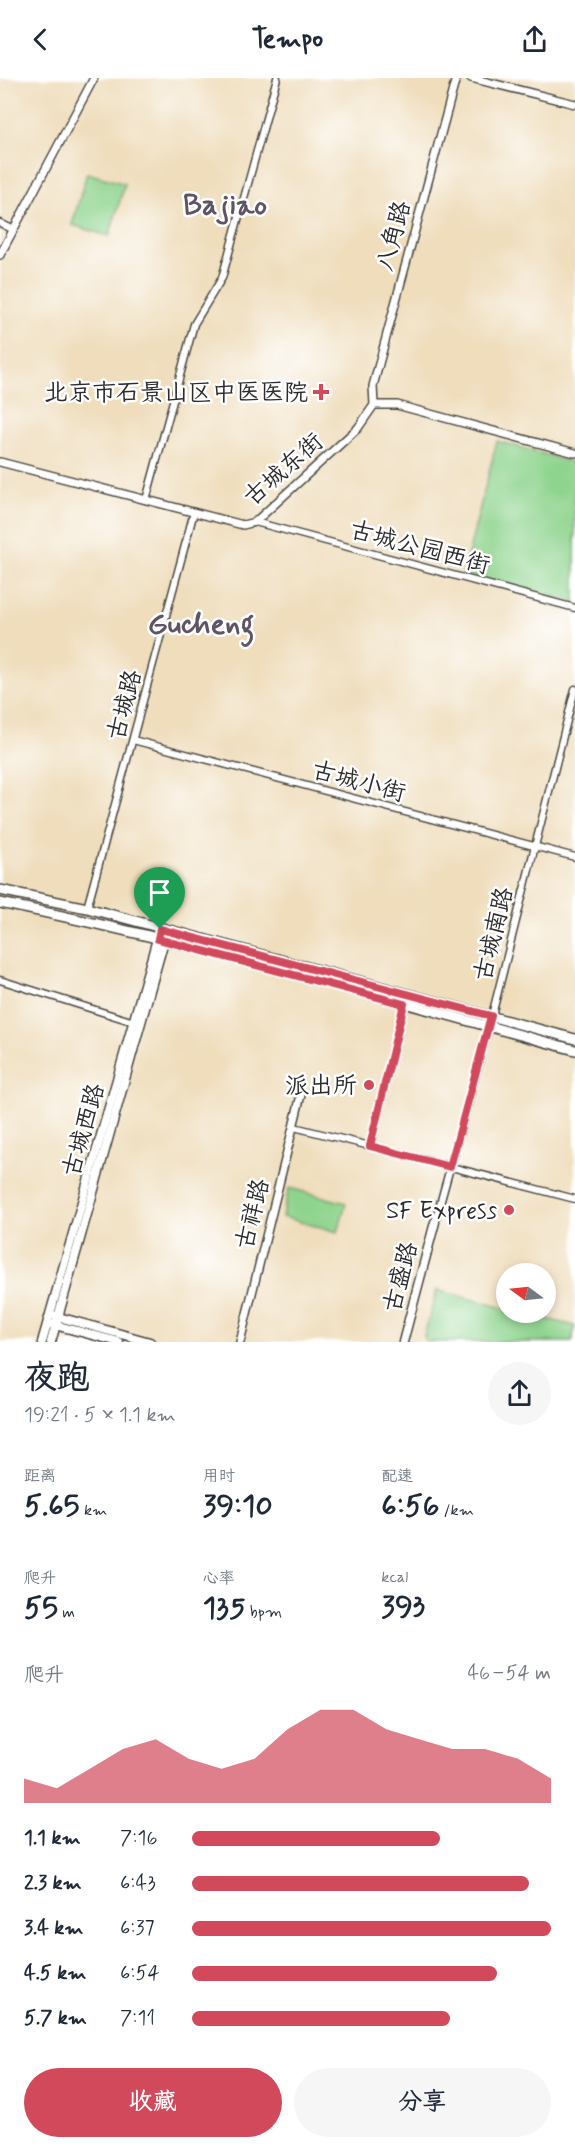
<!DOCTYPE html>
<html lang="zh">
<head>
<meta charset="utf-8">
<style>
	body { margin:0; font-family:Mynerve,"LXGW WenKai TC",sans-serif; background:#f6f6f7; color:#1f2937; height:100vh; display:flex; flex-direction:column; font-size:22px; white-space:nowrap }
	* { box-sizing:border-box; margin:0 }
	p { font-size:20px; color:#747a83 }
	.icon { flex:none; width:33px; height:33px; fill:none; stroke:currentColor; stroke-width:2; stroke-linecap:round; stroke-linejoin:round }
	.map { position:relative; height:1264px; overflow:hidden }
	.drawer { display:flex; flex-direction:column; background:#fff; flex:1 }
	.drawer>* { flex:none }
	.needle { width:39px; rotate:285deg }
	.controls { position:absolute; left:496px; top:1185px; display:grid; gap:12px }
	.controls a { display:grid; place-items:center; width:60px; height:60px; border-radius:50%; background:#fff; box-shadow:0 3px 9px #0003; font-size:30px }
	.pin { position:absolute; display:grid; place-items:center; width:51px; height:51px; color:#fff; margin:-62px -26px; border-radius:50% 50% 50% 0; rotate:-45deg; box-shadow:0 0 6px #0007 }
	.pin .icon { rotate:45deg }
	.round { display:grid; place-items:center; flex:none; width:63px; height:63px; border-radius:32px; background:#f6f6f7 }
	.headline { display:flex; align-items:center; justify-content:space-between; height:102px; padding:0 24px }
	h1 { font-size:33px; font-weight:700; line-height:45px }
	.figures { display:grid; grid-template-columns:repeat(3,1fr); gap:9px; height:102px; padding:6px 24px }
	.figures div { display:grid; align-content:center }
	.figures b { font-size:30px; font-weight:700 }
	.figures small { font-size:16px; font-weight:400 }
	.figures p { font-size:16px }
	.chart { height:168px; padding:12px 24px }
	.chart p { display:flex; justify-content:space-between }
	.chart svg { width:100%; height:108px; margin-top:6px; fill:#d1495b; opacity:.7 }
	.action { display:flex; gap:12px; margin-top:auto; padding:12px 24px }
	.action a { flex:1; height:69px; border-radius:36px; background:#d1495b; color:#fff; font-size:24px; font-weight:700; line-height:69px; text-align:center }
	.action a+a { background:#f6f6f7; color:#1f2937 }
	ul { padding:0 24px; list-style:none; font-size:20px }
	li { display:grid; grid-template-columns:96px 72px 1fr; align-items:center; height:45px }
	li i { height:15px; border-radius:8px; background:#d1495b }
	header { display:flex; justify-content:space-between; align-items:center; height:78px; padding:0 24px; background:#fff; font-size:27px; font-weight:700 }
	.map>svg:first-child { display:block }
	.green { fill:#8fd48e; stroke:#5d805c; stroke-width:1.5 }
	.lines { fill:none; stroke-linecap:round; stroke-linejoin:round }
	.minor-casing { stroke:#484641; stroke-width:9 }
	.tertiary-casing { stroke:#484641; stroke-width:10 }
	.secondary-casing { stroke:#484641; stroke-width:11 }
	.primary-casing { stroke:#484641; stroke-width:12 }
	.minor { stroke:#fff; stroke-width:6 }
	.tertiary { stroke:#fff; stroke-width:7 }
	.secondary { stroke:#fff; stroke-width:8 }
	.primary { stroke:#fff; stroke-width:9 }
	.route-casing { stroke:#fff; stroke-width:12 }
	.route { stroke:#d1495b; stroke-width:8 }
	.poi-dot { fill:#d1495b; stroke:#fff; stroke-width:2 }
	.labels { text-anchor:middle; stroke-width:5; stroke-linejoin:round; paint-order:stroke }
	.street-label { font-size:24px; fill:#2b2b2b; stroke:#fff }
	.poi-label { font-size:24px; fill:#2b2b2b; stroke:#fff; text-anchor:end }
	.district-label { font-size:30px; font-weight:bold; fill:#5e5463; stroke:#fff }
</style>
</head>
<body>
<header><svg class="icon" aria-label="back" viewBox="0 0 24 24"><path d="M15 5l-7 7 7 7"/></svg>Tempo<svg class="icon" aria-label="share" viewBox="0 0 24 24"><path d="M12 15V3M7 8l5-5 5 5M5 13v7h14v-7"/></svg></header>
<div class="map">
<svg width="575" height="1264" viewBox="0 0 575 1264">
	<rect width="100%" height="100%" fill="#fff"/>
	<filter id="ink" filterUnits="userSpaceOnUse"><feTurbulence type="fractalNoise" baseFrequency=".0167" numOctaves="2"/><feDisplacementMap in="SourceGraphic" scale="12" xChannelSelector="R" yChannelSelector="G"/><feConvolveMatrix kernelMatrix="1 2 1 2 8 2 1 2 1" color-interpolation-filters="sRGB"/></filter>
	<filter id="wash" filterUnits="userSpaceOnUse"><feTurbulence type="fractalNoise" baseFrequency=".008" numOctaves="4" result="noise"/><feDisplacementMap in="SourceGraphic" scale="24" xChannelSelector="R" yChannelSelector="G"/><feGaussianBlur stdDeviation="1.35" result="paint"/><feColorMatrix in="noise" values="0 0 0 0 0 0 0 0 0 0 0 0 0 0 0 0 0 1.4 0 .05"/><feComposite in="paint" operator="in"/></filter>
	<g filter="url(#wash)">
		<rect width="100%" height="100%" fill="#efddbb"/>
		<g class="green">
			<polygon points="87,95 125,106 109,158 72,147"/>
			<polygon points="497,363 575,385 575,524 463,497"/>
			<polygon points="289,1110 346,1125 338,1154 282,1139"/>
			<polygon points="437,1212 507,1231 507,1234 522,1235 575,1248 572,1264 426,1264 424,1258"/>
		</g>
	</g>
	<g filter="url(#ink)">
		<g class="lines">
			<g class="minor-casing">
				<g id="minor">
					<polyline points="0,145 12,151"/>
					<polyline points="146,422 194,246 222,200 277,0"/>
					<polyline points="255,444 575,530"/>
					<polyline points="133,662 575,779"/>
					<polyline points="87,830 194,434"/>
					<polyline points="0,902 134,944"/>
					<polyline points="294,1049 370,1068 404,926"/>
					<polyline points="370,1068 575,1121"/>
					<polyline points="435,1144 489,949 575,611"/>
				</g>
			</g>
			<g class="tertiary-casing">
				<g id="tertiary">
					<polyline points="471,0 575,26"/>
					<polyline points="0,177 94,0"/>
					<polyline points="374,327 397,327 575,375"/>
					<polyline points="0,384 243,447 255,444 358,350 374,327 373,308 456,0"/>
					<polyline points="240,1264 301,1017"/>
				</g>
			</g>
			<g class="secondary-casing">
				<g id="secondary">
					<polyline points="55,1238 150,1264"/>
					<polyline points="51,1246 119,1264"/>
					<polyline points="42,1264 159,854"/>
					<polyline points="51,1264 167,852"/>
					<polyline points="403,1264 435,1144"/>
				</g>
			</g>
			<g class="primary-casing">
				<g id="primary">
					<polyline points="0,812 87,830 575,961"/>
					<path d="M0,825C194,864 384,920 575,972"/>
				</g>
			</g>
			<use href="#minor" class="minor"/>
			<use href="#tertiary" class="tertiary"/>
			<use href="#secondary" class="secondary"/>
			<use href="#primary" class="primary"/>
		</g>
	</g>
	<g class="lines" filter="url(#ink)">
		<g class="route-casing">
			<polygon id="route" points="160,851 491,938 450,1089 370,1068 404,926 158,861"/>
		</g>
		<use href="#route" class="route"/>
	</g>
	<g class="poi-dot">
		<path d="M318 305h6v6h6v6h-6v6h-6v-6h-6v-6h6z"/>
		<circle cx="369" cy="1007" r="6"/>
		<circle cx="509" cy="1132" r="6"/>
	</g>
	<g class="labels">
		<g class="street-label">
			<text transform="translate(393 158) rotate(-75)" y="8">八角路</text>
			<text transform="translate(283 391) rotate(-41)" y="8">古城东街</text>
			<text transform="translate(420 469) rotate(15)" y="8">古城公园西街</text>
			<text transform="translate(124 627) rotate(-75)" y="8">古城路</text>
			<text transform="translate(359 703) rotate(15)" y="8">古城小街</text>
			<text transform="translate(493 856) rotate(-76)" y="8">古城南路</text>
			<text transform="translate(83 1052) rotate(-74)" y="8">古城西路</text>
			<text transform="translate(252 1136) rotate(-76)" y="8">古祥路</text>
			<text transform="translate(400 1199) rotate(-75)" y="8">古盛路</text>
		</g>
		<g class="poi-label">
			<text x="308" y="322">北京市石景山区中医医院</text>
			<text x="357" y="1015">派出所</text>
			<text x="497" y="1140">SF Express</text>
		</g>
		<g class="district-label">
			<text x="225" y="136">Bajiao</text>
			<text x="201" y="555">Gucheng</text>
		</g>
	</g>
</svg>
<div class="controls">
<a><svg class="needle" viewBox="-14 -14 28 28"><path d="M0-13l5 13h-10z" fill="#e53935"/><path d="M0 13l5-13h-10z" fill="#747a83"/></svg></a>
</div>
<div class="pin" style="left:160px;top:851px;background:#1e9e55"><svg class="icon" aria-label="arrive" viewBox="0 0 24 24"><path d="M6 21V4h12l-3 4 3 4H6"/></svg></div>
</div>
<section class="drawer">
<div class="headline"><div><h1>夜跑</h1><p>19:21 · 5 × 1.1 km</p></div><a class="round"><svg class="icon" aria-label="share" viewBox="0 0 24 24"><path d="M12 15V3M7 8l5-5 5 5M5 13v7h14v-7"/></svg></a></div>
<div class="figures">
<div><p>距离</p><b>5.65<small> km</small></b></div>
<div><p>用时</p><b>39:10</b></div>
<div><p>配速</p><b>6:56<small> /km</small></b></div>
</div>
<div class="figures">
<div><p>爬升</p><b>55<small> m</small></b></div>
<div><p>心率</p><b>135<small> bpm</small></b></div>
<div><p>kcal</p><b>393</b></div>
</div>
<div class="chart"><p><span>爬升</span>46–54 m</p>
<svg viewBox="0 0 160 44" preserveAspectRatio="none"><path d="M0 44V34L10 38L20 30L30 22L40 18L50 26L60 30L70 26L80 14L90 6L100 6L110 14L120 18L130 22L140 22L150 26L160 34V44z"/></svg>
</div>
<ul>
<li><b>1.1 km</b>7:16<i style="width:69%"></i></li>
<li><b>2.3 km</b>6:43<i style="width:94%"></i></li>
<li><b>3.4 km</b>6:37<i style="width:100%"></i></li>
<li><b>4.5 km</b>6:54<i style="width:85%"></i></li>
<li><b>5.7 km</b>7:11<i style="width:72%"></i></li>
</ul>
<div class="action"><a>收藏</a><a>分享</a></div>
</section>
</body>
</html>
